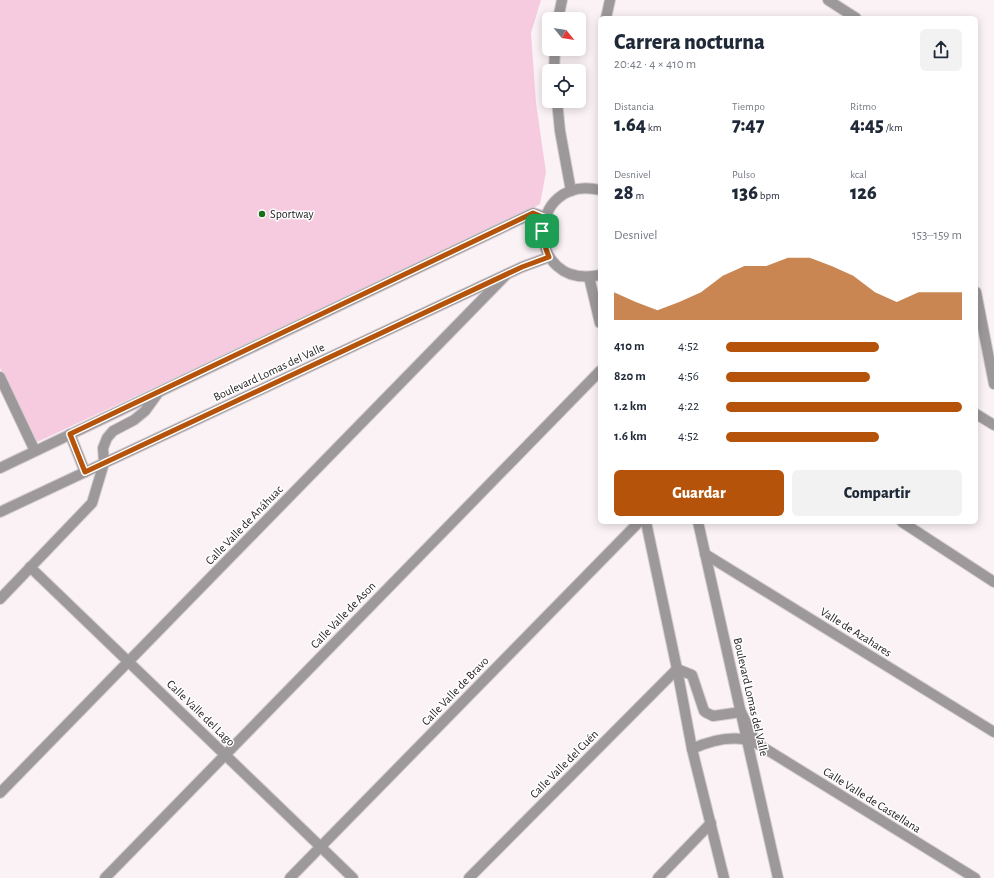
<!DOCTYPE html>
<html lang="es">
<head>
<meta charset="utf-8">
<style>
	body { margin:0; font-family:"Alegreya Sans",sans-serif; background:#f2f2f3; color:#1f2937; height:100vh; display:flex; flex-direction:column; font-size:15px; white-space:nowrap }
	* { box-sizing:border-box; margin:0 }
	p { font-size:13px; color:#747a83 }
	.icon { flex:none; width:22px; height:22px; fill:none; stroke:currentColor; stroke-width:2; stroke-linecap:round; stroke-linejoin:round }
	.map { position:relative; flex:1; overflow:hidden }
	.side { position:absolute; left:598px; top:16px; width:380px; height:508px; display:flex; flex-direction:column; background:#fff; border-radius:6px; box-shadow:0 2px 10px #0003 }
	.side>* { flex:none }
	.needle { width:26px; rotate:120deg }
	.controls { position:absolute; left:542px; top:12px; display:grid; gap:8px }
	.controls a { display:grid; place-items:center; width:44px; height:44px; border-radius:6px; background:#fff; box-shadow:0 2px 10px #0003; font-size:20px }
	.pin { position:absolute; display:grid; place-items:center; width:34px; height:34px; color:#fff; margin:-17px; border-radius:8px; box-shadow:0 2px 6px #0006 }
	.round { display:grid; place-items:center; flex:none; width:42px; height:42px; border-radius:6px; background:#f2f2f3 }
	.headline { display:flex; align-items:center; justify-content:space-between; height:68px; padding:0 16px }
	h1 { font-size:22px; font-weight:800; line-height:30px }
	.figures { display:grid; grid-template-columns:repeat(3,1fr); gap:6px; height:68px; padding:4px 16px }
	.figures div { display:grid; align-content:center }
	.figures b { font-size:20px; font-weight:800 }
	.figures small { font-size:11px; font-weight:400 }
	.figures p { font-size:11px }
	.chart { height:112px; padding:8px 16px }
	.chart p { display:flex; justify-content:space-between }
	.chart svg { width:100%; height:72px; margin-top:4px; fill:#b45309; opacity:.7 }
	.cta { display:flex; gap:8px; margin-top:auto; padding:8px 16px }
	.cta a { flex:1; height:46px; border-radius:6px; background:#b45309; color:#fff; font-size:16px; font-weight:800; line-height:46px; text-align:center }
	.cta a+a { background:#f2f2f3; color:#1f2937 }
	ul { padding:0 16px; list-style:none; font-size:13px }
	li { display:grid; grid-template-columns:64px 48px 1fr; align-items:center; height:30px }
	li i { height:10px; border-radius:5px; background:#b45309 }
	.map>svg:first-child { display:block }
	.green { fill:#f6cbe0 }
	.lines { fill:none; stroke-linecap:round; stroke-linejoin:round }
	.street-casing { stroke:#d4ccd0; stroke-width:12 }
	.street { stroke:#9d999b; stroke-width:10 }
	.route-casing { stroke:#fff; stroke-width:8 }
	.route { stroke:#b45309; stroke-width:5 }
	.poi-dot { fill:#196f18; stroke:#fff; stroke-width:1.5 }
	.labels { text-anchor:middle; stroke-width:3; stroke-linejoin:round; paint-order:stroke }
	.poi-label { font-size:12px; fill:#252123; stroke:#fff; text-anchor:start }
	.street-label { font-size:12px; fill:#252123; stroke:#fff }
</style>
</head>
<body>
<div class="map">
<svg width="994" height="878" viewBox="0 0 994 878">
	<rect width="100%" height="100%" fill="#fbf2f6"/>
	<polygon class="green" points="0,0 541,0 531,33 536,103 546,172 540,204 507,223 35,443 0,368"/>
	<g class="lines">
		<g class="street-casing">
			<g id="street">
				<polyline points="828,0 856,18"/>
				<polyline points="606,18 610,0"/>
				<polyline points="558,19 562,0"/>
				<polyline points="554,71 555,49"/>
				<polyline points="557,101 560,131 571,191"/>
				<path d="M600,190C526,173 523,291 600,275"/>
				<polyline points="589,277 600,323"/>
				<polyline points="976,292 994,384"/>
				<polyline points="0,377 35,451"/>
				<polyline points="976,414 994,425"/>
				<polyline points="70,434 85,472"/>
				<polyline points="0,468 533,213 545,217"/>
				<polyline points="0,512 522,267 549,257"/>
				<polyline points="646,522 677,669 692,749 724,878"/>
				<polyline points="698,522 778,878"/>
				<polyline points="902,522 994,582"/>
				<polyline points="705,554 994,732"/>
				<polyline points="30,567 353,878"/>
				<polyline points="0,599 92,503 104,463 103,448 107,438 113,431 134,420 145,411 158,393"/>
				<path d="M692,749C712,740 735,734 756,743L975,878"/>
				<polyline points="0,793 506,275"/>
				<polyline points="105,878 600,371"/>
				<polyline points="290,878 639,522"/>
				<polyline points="469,878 677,669 692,675 704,711 707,713 713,716 741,712 756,743"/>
				<polyline points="658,878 711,823"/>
			</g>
		</g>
		<use href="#street" class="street"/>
	</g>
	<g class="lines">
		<g class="route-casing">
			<path id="route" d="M533,213L545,218C542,233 543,243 549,257L522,267L85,472L70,434Z"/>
		</g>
		<use href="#route" class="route"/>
	</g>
	<circle class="poi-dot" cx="262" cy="214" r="4"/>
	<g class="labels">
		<g class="poi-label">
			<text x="270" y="218">Sportway</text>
		</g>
		<g class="street-label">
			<text transform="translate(269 372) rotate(-25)" y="4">Boulevard Lomas del Valle</text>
			<text transform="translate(244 525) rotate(-46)" y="4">Calle Valle de Anáhuac</text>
			<text transform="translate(343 615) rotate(-46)" y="4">Calle Valle de Ason</text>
			<text transform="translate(856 632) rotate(32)" y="4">Valle de Azahares</text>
			<text transform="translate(455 691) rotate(-46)" y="4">Calle Valle de Bravo</text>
			<text transform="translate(751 697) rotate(77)" y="4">Boulevard Lomas del Valle</text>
			<text transform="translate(201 713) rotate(44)" y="4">Calle Valle del Lago</text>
			<text transform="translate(564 764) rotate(-45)" y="4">Calle Valle del Cuén</text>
			<text transform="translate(872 800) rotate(32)" y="4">Calle Valle de Castellana</text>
		</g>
	</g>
</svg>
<div class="controls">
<a><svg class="needle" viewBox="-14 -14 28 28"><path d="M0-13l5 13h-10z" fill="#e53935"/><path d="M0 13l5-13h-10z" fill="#747a83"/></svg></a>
<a><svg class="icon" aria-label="locate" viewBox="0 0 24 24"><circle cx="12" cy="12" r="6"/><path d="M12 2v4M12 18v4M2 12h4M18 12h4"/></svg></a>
</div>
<div class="pin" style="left:542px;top:231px;background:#1e9e55"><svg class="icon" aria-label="arrive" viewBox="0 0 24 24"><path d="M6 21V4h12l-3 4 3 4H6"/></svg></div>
<section class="side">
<div class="headline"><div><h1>Carrera nocturna</h1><p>20:42 · 4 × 410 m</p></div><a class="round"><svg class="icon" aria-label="share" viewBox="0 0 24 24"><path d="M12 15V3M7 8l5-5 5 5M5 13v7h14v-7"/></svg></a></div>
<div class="figures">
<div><p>Distancia</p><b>1.64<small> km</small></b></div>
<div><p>Tiempo</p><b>7:47</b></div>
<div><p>Ritmo</p><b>4:45<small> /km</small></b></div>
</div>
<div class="figures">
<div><p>Desnivel</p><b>28<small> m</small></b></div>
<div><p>Pulso</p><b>136<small> bpm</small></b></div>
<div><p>kcal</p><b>126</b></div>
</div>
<div class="chart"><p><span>Desnivel</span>153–159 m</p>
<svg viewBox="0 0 160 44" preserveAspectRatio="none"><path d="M0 44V27L10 33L20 38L30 33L40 27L50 17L60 11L70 11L80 6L90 6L100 11L110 17L120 27L130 33L140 27L150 27L160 27V44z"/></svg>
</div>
<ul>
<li><b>410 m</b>4:52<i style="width:65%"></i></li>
<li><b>820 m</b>4:56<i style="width:61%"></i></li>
<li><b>1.2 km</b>4:22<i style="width:100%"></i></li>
<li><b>1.6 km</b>4:52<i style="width:65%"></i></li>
</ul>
<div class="cta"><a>Guardar</a><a>Compartir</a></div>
</section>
</div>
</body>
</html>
